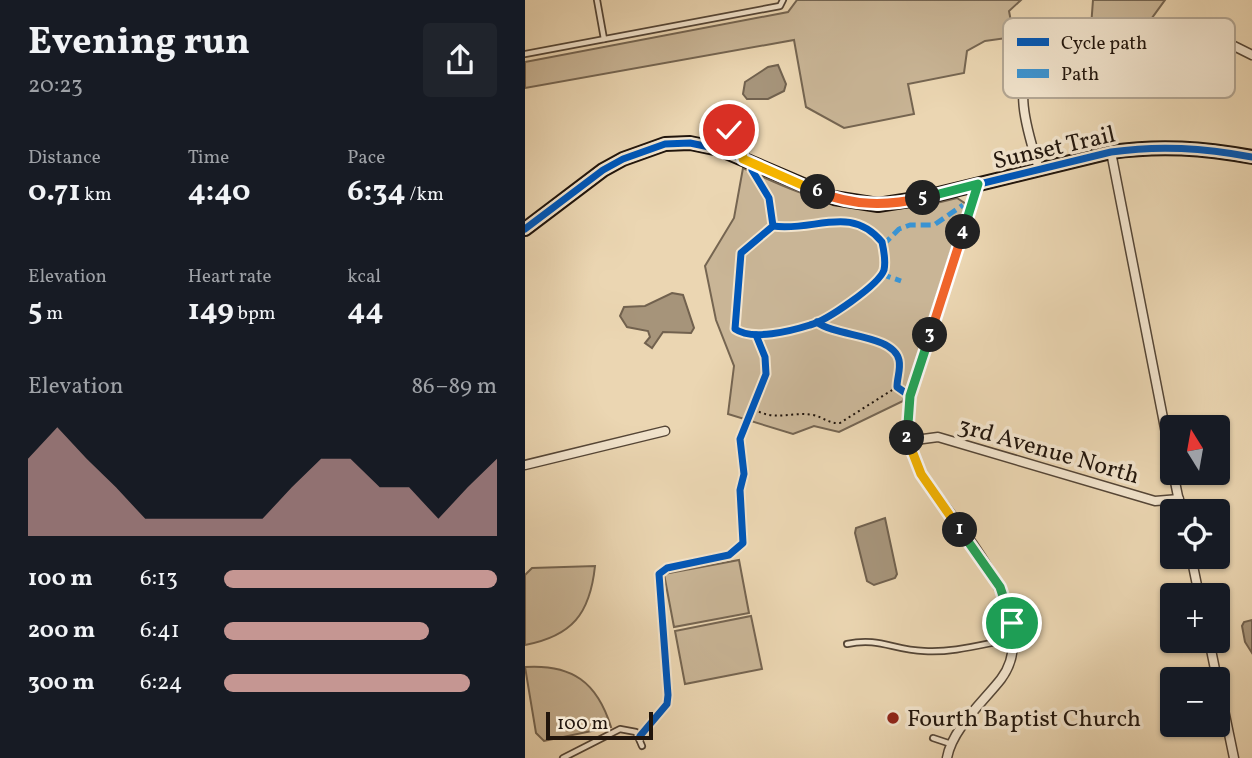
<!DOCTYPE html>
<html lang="en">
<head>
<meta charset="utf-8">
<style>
	body { margin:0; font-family:Vollkorn,serif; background:#20242c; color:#f1f3f6; height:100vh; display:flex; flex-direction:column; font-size:26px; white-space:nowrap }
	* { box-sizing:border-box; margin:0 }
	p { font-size:23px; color:#9ea1a6 }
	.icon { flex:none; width:38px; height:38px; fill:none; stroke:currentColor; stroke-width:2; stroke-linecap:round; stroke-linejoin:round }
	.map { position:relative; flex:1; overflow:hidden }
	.sheet { display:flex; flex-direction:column; background:#171b24; width:525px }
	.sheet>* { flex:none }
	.needle { width:46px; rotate:349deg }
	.fabs { position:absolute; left:635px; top:415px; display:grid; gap:14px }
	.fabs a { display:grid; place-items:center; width:70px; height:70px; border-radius:7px; background:#171b24; box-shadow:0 2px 5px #0004; font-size:35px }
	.scale { position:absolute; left:21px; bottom:18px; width:107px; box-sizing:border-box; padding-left:7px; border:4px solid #21150c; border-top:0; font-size:19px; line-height:24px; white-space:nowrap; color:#21150c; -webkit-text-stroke:5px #f2e4cd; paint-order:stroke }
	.pin { position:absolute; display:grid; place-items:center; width:60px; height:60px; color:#fff; margin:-30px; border:4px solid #fff; border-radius:50%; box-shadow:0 2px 7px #0007 }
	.km { position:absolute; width:35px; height:35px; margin:-18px; border-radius:50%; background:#222; color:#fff; font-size:19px; line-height:35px; text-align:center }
	.round { display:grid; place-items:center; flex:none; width:74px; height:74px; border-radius:7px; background:#20242c }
	.overview { display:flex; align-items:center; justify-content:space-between; height:119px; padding:0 28px }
	h1 { font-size:38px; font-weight:700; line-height:52px }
	.stats { display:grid; grid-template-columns:repeat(3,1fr); gap:10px; height:119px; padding:7px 28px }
	.stats div { display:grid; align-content:center }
	.stats b { font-size:30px; font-weight:700 }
	.stats small { font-size:19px; font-weight:400 }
	.stats p { font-size:19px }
	.chart { height:196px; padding:14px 28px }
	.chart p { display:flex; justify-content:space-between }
	.chart svg { width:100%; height:126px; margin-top:7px; fill:#c59692; opacity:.7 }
	ul { padding:0 28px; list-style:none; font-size:23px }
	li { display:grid; grid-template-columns:112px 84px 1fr; align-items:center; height:52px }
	li i { height:18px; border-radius:9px; background:#c59692 }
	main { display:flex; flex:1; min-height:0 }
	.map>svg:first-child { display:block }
	.green { fill:#c9b596; stroke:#756551; stroke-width:2 }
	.water { fill:#a6947a; stroke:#71614e; stroke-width:2 }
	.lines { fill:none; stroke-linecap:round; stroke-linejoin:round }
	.lane-casing { stroke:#544536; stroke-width:8 }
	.street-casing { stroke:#544536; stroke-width:11 }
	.secondary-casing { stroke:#21150c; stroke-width:16 }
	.path { stroke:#21150c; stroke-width:2; stroke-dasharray:2 3.5; stroke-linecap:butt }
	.lane { stroke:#f2e4cd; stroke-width:4.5 }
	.street { stroke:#f2e4cd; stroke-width:8 }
	.secondary { stroke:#f2e4cd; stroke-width:12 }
	.quiet { stroke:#3a93d2; stroke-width:5; stroke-dasharray:10 5; stroke-linecap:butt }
	.cycleway-casing { stroke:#f2e4cd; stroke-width:11 }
	.cycleway { stroke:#0057b8; stroke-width:7 }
	.split-1-casing { stroke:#fff; stroke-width:14 }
	.split-2-casing { stroke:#fff; stroke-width:14 }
	.split-3-casing { stroke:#fff; stroke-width:14 }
	.split-4-casing { stroke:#fff; stroke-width:14 }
	.split-5-casing { stroke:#fff; stroke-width:14 }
	.split-6-casing { stroke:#fff; stroke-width:14 }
	.split-7-casing { stroke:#fff; stroke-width:14 }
	.split-1 { stroke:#22a559; stroke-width:9 }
	.split-2 { stroke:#f5b400; stroke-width:9 }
	.split-3 { stroke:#22a559; stroke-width:9 }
	.split-4 { stroke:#f0652b; stroke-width:9 }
	.split-5 { stroke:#22a559; stroke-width:9 }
	.split-6 { stroke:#f0652b; stroke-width:9 }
	.split-7 { stroke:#f5b400; stroke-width:9 }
	.poi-dot { fill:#8f2418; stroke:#f2e4cd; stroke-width:2.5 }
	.labels { text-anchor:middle; stroke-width:7; stroke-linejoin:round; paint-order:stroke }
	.street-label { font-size:24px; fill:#21150c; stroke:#f2e4cd }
	.poi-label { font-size:24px; fill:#21150c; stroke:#f2e4cd; text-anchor:start }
	.key { fill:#f2e4cd; stroke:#b3a693; stroke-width:2 }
	.key-label { font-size:19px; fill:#21150c }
</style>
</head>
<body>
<main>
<section class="sheet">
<div class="overview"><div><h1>Evening run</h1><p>20:23</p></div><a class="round"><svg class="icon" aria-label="share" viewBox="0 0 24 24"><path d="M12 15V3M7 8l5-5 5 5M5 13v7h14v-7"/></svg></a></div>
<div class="stats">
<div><p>Distance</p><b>0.71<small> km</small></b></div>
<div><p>Time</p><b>4:40</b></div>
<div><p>Pace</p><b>6:34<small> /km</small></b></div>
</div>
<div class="stats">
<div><p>Elevation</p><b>5<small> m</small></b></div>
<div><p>Heart rate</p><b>149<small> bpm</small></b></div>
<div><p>kcal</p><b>44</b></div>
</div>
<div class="chart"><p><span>Elevation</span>86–89 m</p>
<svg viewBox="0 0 160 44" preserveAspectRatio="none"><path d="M0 44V17L10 6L20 17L30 27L40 38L50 38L60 38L70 38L80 38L90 27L100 17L110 17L120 27L130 27L140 38L150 27L160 17V44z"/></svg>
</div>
<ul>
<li><b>100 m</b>6:13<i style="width:100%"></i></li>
<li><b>200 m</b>6:41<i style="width:75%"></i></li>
<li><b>300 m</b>6:24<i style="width:90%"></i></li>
</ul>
</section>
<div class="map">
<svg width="727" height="758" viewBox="0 0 727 758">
	<rect width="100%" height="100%" fill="#ebd6b2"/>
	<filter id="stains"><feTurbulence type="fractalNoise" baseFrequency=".00286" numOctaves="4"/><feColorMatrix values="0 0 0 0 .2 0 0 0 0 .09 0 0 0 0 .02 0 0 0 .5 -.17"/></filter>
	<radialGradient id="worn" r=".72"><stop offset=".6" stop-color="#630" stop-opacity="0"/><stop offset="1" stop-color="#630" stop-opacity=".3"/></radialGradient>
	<g class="green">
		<polygon points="272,0 496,0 484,11 489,37 460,41 442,51 439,73 383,84 389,114 319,128 281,107 269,40 0,88 0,62 263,12"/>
		<polygon points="568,0 640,0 627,18 623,49 583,51 576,62 566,55 565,51 573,46 575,31 566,27"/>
		<path d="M218,168C297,205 345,222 432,198L441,204L378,401L314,432L289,426L268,434L203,414L209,366L191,320L180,266L209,218Z"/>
		<polygon points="214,560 224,613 149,627 139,574"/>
		<path d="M70,566C65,614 47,636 0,645V575L7,568Z"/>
		<polygon points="226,616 237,669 160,684 150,631"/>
		<path d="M0,667C47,664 72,682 86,727L19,741L11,733Z"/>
	</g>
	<g class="water">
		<polygon points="253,65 261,84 259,91 243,99 222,99 218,94 220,82 243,67"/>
		<polygon points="147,293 158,295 169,328 166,333 138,332 127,348 120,343 125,337 123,331 102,327 95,316 99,307 120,306"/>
		<polygon points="360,518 372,574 370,578 349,585 342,581 330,533 331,528"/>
		<polygon points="727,620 727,653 720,642 717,626 719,622"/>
	</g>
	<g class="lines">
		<g class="lane-casing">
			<g id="lane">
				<polyline points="72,0 79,39"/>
				<polyline points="0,54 255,6 258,0"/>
				<polyline points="191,147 198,133 208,130 215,139 218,158"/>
				<path d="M322,644C354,637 368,650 399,651C428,653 458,644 487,639"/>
				<polyline points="408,738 426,744"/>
				<polyline points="38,758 95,729 111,732 117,746"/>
			</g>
		</g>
		<g class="street-casing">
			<g id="street">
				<polyline points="675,40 703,43 727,55"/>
				<polyline points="586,152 648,469"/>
				<path d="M514,169C508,148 481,74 515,68C523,66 553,71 565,70"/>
				<polyline points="383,441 413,437 630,501 654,499"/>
				<polyline points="0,465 140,431"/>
				<polyline points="648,472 656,511"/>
				<polyline points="666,556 674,595"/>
				<polyline points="684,640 692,679"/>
				<polyline points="693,681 709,758"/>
				<path d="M422,758C427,729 458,702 476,679C521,619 430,523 396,474C382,447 380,425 385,396L453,184"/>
			</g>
		</g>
		<g class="secondary-casing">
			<path id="secondary" d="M0,229L78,170L98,159L140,144L165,143L194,149L309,198L353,205L397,198L586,152C635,145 678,148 727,157"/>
		</g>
		<path class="path" d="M229,409C250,422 266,411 288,415C298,417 304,424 315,423L372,387"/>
		<use href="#lane" class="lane"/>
		<use href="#street" class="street"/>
		<use href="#secondary" class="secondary"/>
		<g class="quiet">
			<polyline points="358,245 374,229 385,225 409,225 438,205"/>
			<polyline points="356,274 376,281"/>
		</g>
		<g class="cycleway-casing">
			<g id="cycleway">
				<path d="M227,170L244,198L248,226L216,253L210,329C227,341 266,331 285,325C301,321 354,285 359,270C361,261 359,251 357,242C325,204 290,232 248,226"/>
				<path d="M0,229L78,170L98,159L140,144L165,143L194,149L309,198L353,205L397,198L586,152C635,145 678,148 727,157"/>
				<path d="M292,322C310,337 368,334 374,360C376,369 372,378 372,387L385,396"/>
				<polyline points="115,736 142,704 143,695 134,574 142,568 204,555 218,543 215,490 219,474 215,439 241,374 240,357 231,335"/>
			</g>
		</g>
		<use href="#cycleway" class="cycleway"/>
	</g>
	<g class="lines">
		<g class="split-1-casing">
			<polyline id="split-1" points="435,530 475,587 487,623"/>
		</g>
		<g class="split-2-casing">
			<polyline id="split-2" points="382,438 396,474 435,530"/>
		</g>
		<g class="split-3-casing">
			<polyline id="split-3" points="382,438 385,396 405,335"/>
		</g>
		<g class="split-4-casing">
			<polyline id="split-4" points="405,335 438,232"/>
		</g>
		<g class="split-5-casing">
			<polyline id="split-5" points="398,198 453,184 438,232"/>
		</g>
		<g class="split-6-casing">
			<path id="split-6" d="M293,192C329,206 361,206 398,198"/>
		</g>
		<g class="split-7-casing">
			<polyline id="split-7" points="204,130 214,135 218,159 293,192"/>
		</g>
		<use href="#split-1" class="split-1"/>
		<use href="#split-2" class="split-2"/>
		<use href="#split-3" class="split-3"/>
		<use href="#split-4" class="split-4"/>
		<use href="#split-5" class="split-5"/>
		<use href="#split-6" class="split-6"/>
		<use href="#split-7" class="split-7"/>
	</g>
	<circle class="poi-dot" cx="368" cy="718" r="7"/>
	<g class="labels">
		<g class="street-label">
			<text transform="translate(529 147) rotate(-13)" y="8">Sunset Trail</text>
			<text transform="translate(524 450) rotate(16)" y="8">3rd Avenue North</text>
		</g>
		<g class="poi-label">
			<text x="382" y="726">Fourth Baptist Church</text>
		</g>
	</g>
	<rect x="478" y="18" width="232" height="80" rx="10" class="key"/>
	<rect x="492" y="38" width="32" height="8" fill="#0057b8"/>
	<rect x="492" y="69" width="32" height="9" fill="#3a93d2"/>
	<g class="key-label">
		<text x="536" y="49">Cycle path</text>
		<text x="536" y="80">Path</text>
	</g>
	<rect width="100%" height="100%" filter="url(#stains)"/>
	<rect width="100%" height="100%" fill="url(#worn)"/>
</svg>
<div class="fabs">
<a><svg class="needle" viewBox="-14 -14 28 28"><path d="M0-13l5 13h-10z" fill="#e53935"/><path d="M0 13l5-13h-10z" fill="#9ea1a6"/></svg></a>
<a><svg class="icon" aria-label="locate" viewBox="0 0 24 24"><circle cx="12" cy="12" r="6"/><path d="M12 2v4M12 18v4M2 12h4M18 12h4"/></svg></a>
<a>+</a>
<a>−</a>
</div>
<div class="scale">100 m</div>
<div class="pin" style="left:487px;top:623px;background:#1e9e55"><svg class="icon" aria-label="arrive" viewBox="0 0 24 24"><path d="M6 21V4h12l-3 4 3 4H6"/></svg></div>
<div class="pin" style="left:204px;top:130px;background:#d93025"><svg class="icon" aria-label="check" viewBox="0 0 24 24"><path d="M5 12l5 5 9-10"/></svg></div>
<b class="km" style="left:435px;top:530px">1</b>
<b class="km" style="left:382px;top:438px">2</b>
<b class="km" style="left:405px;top:335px">3</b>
<b class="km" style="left:438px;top:232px">4</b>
<b class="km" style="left:398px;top:198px">5</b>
<b class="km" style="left:293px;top:192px">6</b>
</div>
</main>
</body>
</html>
